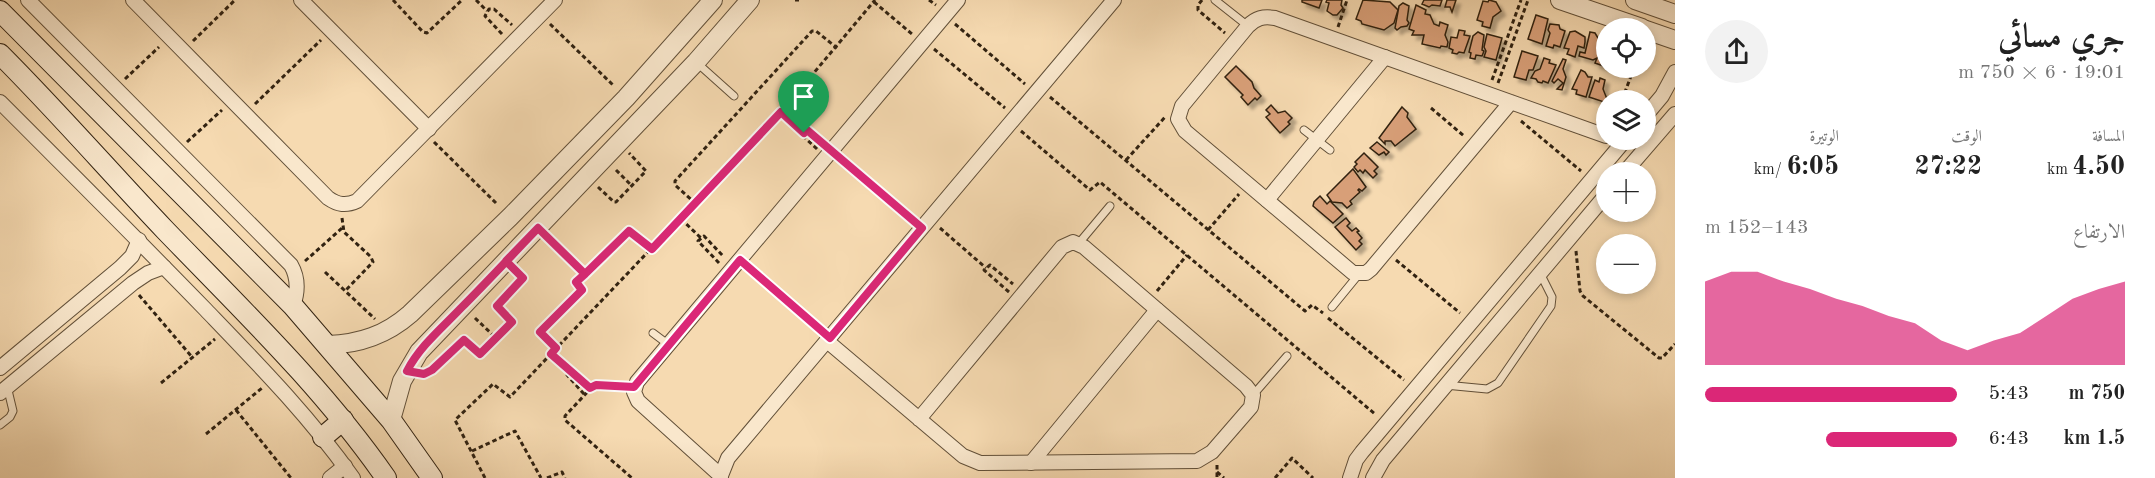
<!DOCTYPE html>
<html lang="ar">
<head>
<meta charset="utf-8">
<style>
	body { margin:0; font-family:"Old Standard TT",Amiri,serif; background:#f2f2f2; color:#222; direction:rtl; height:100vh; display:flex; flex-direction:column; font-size:22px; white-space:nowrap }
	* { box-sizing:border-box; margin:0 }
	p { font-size:20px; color:#767676 }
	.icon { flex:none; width:33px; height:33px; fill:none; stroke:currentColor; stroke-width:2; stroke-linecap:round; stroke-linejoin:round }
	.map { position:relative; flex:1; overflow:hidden; direction:ltr }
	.sheet { display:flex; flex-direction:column; background:#fff; width:480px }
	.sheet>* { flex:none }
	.buttons { position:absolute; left:1596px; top:18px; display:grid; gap:12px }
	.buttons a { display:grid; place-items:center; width:60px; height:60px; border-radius:50%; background:#fff; box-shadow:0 3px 9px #0003; font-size:30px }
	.pin { position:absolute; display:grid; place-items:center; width:51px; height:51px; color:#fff; margin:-62px -26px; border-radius:50% 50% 50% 0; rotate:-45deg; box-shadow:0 0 6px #0007 }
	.pin .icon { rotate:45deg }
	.round { display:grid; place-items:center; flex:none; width:63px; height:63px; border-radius:32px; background:#f2f2f2 }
	.summary { display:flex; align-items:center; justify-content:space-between; height:102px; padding:0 30px }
	h1 { font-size:33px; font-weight:700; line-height:45px }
	.stats { display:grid; grid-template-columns:repeat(3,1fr); gap:9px; height:102px; padding:6px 30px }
	.stats div { display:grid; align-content:center }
	.stats b { font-size:26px; font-weight:700 }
	.stats small { font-size:16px; font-weight:400 }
	.stats p { font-size:16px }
	.chart { height:168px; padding:12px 30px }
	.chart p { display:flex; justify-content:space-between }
	.chart svg { width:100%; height:108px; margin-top:6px; fill:#db2777; opacity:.7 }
	ul { padding:0 30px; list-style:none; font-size:20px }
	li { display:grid; grid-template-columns:96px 72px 1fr; align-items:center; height:45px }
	li i { height:15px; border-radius:8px; background:#db2777 }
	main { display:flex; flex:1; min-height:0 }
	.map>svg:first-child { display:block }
	.building { fill:#d89f78; stroke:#312211; stroke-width:1.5; filter:url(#shadow) }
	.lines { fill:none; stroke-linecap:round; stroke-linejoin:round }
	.service-casing { stroke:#625039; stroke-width:9 }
	.minor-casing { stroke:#625039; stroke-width:16 }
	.tertiary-casing { stroke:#625039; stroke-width:20 }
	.secondary-casing { stroke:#312211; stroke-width:22 }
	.path { stroke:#312211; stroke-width:3; stroke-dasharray:4.5 3; stroke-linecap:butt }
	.service { stroke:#f9e7cc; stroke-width:7 }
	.minor { stroke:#f9e7cc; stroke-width:14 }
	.tertiary { stroke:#f9e7cc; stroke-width:18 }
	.secondary { stroke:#f9e7cc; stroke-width:20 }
	.route-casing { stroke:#fff; stroke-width:12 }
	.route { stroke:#db2777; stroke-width:8 }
</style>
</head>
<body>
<main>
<section class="sheet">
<div class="summary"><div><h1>جري مسائي</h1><p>19:01 · 6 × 750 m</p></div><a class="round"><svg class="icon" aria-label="share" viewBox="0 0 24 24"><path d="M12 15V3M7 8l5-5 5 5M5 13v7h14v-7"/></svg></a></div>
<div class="stats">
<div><p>المسافة</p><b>4.50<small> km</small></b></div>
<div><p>الوقت</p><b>27:22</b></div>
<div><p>الوتيرة</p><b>6:05<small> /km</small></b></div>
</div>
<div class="chart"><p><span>الارتفاع</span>143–152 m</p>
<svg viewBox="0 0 160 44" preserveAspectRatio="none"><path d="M0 44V10L10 6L20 6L30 10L40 13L50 17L60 20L70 24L80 27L90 34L100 38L110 34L120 31L130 24L140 17L150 13L160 10V44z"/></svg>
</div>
<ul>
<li><b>750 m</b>5:43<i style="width:100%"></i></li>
<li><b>1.5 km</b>6:43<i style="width:52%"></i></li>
</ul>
</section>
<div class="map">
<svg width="1675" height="478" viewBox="0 0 1675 478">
	<defs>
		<filter id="shadow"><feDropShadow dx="4.5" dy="4.5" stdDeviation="1.5" flood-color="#0004"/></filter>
	</defs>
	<rect width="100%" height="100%" fill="#f6dab1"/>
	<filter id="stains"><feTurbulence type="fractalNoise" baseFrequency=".00333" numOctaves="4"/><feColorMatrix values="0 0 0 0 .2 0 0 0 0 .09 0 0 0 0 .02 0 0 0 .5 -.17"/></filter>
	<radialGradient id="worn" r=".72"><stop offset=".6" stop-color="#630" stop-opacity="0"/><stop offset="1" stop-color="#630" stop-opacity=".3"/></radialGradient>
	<g class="building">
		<polygon points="1302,0 1322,0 1319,8 1302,2"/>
		<polygon points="1327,0 1342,0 1341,5 1343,8 1337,15 1333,15 1327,11 1329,3 1326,2"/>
		<polygon points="1363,0 1390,2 1398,10 1394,23 1384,30 1362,24 1361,21 1356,19"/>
		<polygon points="1424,0 1442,0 1440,6 1432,5 1429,7 1422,4"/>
		<polygon points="1456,0 1452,12 1450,7 1445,7 1447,0"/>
		<polygon points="1489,0 1496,2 1501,11 1493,17 1490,28 1482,26 1483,22 1477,20 1483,1 1488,2"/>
		<polygon points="1403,3 1409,6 1407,20 1409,23 1407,26 1401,27 1397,30 1395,28 1399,6"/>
		<polygon points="1416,5 1426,10 1425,14 1430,15 1434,24 1439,26 1440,22 1448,25 1445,35 1448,42 1447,47 1441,46 1440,48 1422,44 1424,35 1412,35 1414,31 1409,29"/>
		<polygon points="1536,15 1548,19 1542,44 1528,39"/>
		<polygon points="1550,24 1559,25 1560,29 1565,31 1560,47 1554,45 1553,48 1546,46 1550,33 1548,30"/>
		<polygon points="1459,30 1465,31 1464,35 1470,36 1464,53 1459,52 1457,54 1452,53 1453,50 1449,48 1451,37 1457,38"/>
		<polygon points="1575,31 1585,37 1585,42 1584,48 1578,46 1575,57 1567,54 1569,49 1564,48 1570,32"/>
		<polygon points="1478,32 1484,35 1482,50 1484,51 1482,56 1476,55 1475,59 1470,58 1471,53 1469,52 1473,36"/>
		<polygon points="1590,32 1595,33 1598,38 1606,40 1606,67 1595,63 1597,58 1593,60 1579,56 1580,52 1585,53"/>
		<polygon points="1487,34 1502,38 1496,60 1484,57 1486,51 1484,47"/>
		<polygon points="1522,51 1538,56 1533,70 1529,70 1526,80 1514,77"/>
		<polygon points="1544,58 1550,60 1549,63 1556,65 1548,83 1543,81 1542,83 1538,82 1536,79 1531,78 1535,71 1540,69"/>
		<polygon points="1563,59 1566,60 1563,69 1566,77 1562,90 1557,89 1563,83 1558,79 1554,83 1552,81"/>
		<polygon points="1236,66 1252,82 1254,88 1261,96 1257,100 1255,98 1248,105 1241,97 1243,95 1225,77"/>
		<polygon points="1581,70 1585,72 1588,77 1592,77 1586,97 1576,94 1577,90 1572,89"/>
		<polygon points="1600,78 1605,80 1603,89 1607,99 1604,102 1589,97 1595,80 1599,82"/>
		<polygon points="1271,105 1278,113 1285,111 1292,118 1288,122 1290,124 1280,133 1266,117 1270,114 1266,110"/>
		<polygon points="1402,107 1408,113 1407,117 1416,129 1395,146 1391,141 1385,141 1385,144 1379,138"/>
		<polygon points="1377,142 1389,152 1386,155 1384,152 1379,155 1370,148"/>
		<polygon points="1364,153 1378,167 1374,171 1377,174 1373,178 1365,170 1363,173 1360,170 1358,172 1354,167 1357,164 1355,162"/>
		<polygon points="1353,169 1366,187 1362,191 1359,189 1358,190 1360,192 1350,201 1352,204 1347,208 1342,203 1332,202 1327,195"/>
		<polygon points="1320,196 1327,204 1330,201 1343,214 1333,223 1313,206 1314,202"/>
		<polygon points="1346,218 1350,223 1347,226 1352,231 1356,228 1359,231 1357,232 1362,238 1359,241 1362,244 1356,250 1335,227"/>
	</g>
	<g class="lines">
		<g class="service-casing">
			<g id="service">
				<polyline points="1215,0 1248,26"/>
				<polyline points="696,62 734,96"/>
				<polyline points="1304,130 1330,150"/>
				<polyline points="1622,212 1628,217"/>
				<polyline points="1079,243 1110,206"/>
				<polyline points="1332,307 1359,274"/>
				<polyline points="653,333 669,345"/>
				<polyline points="1445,385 1487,389 1498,383 1551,306 1552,297 1540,273"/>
				<polyline points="1253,395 1287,356"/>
				<polyline points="0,425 10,417 13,411 7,386"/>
			</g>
		</g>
		<g class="minor-casing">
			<g id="minor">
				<path d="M28,0L291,265C299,279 298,292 293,306"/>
				<path d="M133,0L328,198C338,205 346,206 357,201L555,0"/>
				<polyline points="301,0 429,129"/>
				<path d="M0,102C69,171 138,240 206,310C258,364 310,417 353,478"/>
				<path d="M1511,102L1371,269L1366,273H1353L1185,131L1178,119L1182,106L1248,26C1256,18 1263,16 1275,18L1606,136"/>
				<polyline points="1646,115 1662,96 1675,72"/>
				<polyline points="1625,172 1675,114"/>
				<polyline points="1267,200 1385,57"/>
				<polyline points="827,341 963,456 980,463 1197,461 1212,452 1251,407 1253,395 1246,386 1084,247 1073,242 1062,247 919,419"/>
				<polyline points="0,368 120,268 132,256 139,240"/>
				<polyline points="0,393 133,283 148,273 164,267"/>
				<polyline points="1031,463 1157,310"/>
				<polyline points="721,476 638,401 634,392 637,382 958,0"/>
				<polyline points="330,478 345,466"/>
				<polyline points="720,478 728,458 1114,0"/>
				<polyline points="1350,478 1356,460 1362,452 1625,140"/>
				<polyline points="1373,478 1383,460 1606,195"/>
			</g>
		</g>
		<g class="tertiary-casing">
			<g id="tertiary">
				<polyline points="1560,0 1642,28"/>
				<polyline points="1635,0 1675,14"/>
				<polyline points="1646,30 1675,40"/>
				<path d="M328,345C360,344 386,335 410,314L510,217L626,98L713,0"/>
				<polyline points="391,420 402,381 419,352 696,62 750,0"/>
			</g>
		</g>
		<g class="secondary-casing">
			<g id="secondary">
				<polyline points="0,11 293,306 391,420 432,478"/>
				<path d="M0,54C57,111 110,172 165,230C242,310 322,386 386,478"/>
				<polyline points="323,437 343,420"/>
			</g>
		</g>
		<g class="path">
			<polyline points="393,0 423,32 427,33 462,0"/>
			<polyline points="476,0 487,11"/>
			<polyline points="795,0 799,0"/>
			<polyline points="929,0 936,5"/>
			<polyline points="1202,0 1198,5 1198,10 1225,33"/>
			<polyline points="874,2 912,34"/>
			<polyline points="550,24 614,86"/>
			<polyline points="955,24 1025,84"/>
			<polyline points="1338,27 1347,0"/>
			<polyline points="502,34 485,16 489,9 494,9 512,25"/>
			<polyline points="193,41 235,0"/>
			<polyline points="934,49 1005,108"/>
			<polyline points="125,79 159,47"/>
			<polyline points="1492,80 1521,0"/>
			<polyline points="1498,83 1528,0"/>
			<polyline points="1050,97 1305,311 1312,305 1323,313"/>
			<polyline points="1622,100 1634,68"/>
			<polyline points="255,104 321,40"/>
			<polyline points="1431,108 1464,136"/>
			<polyline points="781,112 804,133"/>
			<polyline points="1521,121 1581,171"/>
			<polyline points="1021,131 1090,190 1100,182 1375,414"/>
			<polyline points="187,142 222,110"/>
			<polyline points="434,142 498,205"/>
			<polyline points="817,149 802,135 807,130 820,142"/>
			<polyline points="841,159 912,219"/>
			<polyline points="1126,160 1166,116"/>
			<polyline points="616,170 632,186"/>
			<polyline points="598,187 614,202 616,202 646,171 629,153"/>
			<polyline points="696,204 675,185 675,181 812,31 816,31 837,48"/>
			<polyline points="342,218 344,232 371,257 373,262 345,291"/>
			<polyline points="681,219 701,238"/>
			<polyline points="940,228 986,268"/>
			<polyline points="1208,230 1239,194"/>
			<polyline points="548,238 585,274"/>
			<polyline points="1576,251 1580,291 1583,296 1659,358 1662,358 1675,344"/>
			<polyline points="1396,260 1460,313"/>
			<polyline points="305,261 342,228"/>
			<polyline points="719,263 698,241 704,236 724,257"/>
			<polyline points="749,269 820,328"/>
			<polyline points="325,272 375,319"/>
			<polyline points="1157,291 1187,255"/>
			<polyline points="1009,292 984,270 990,265 1013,284"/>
			<polyline points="139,295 192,357"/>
			<polyline points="475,318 496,338"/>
			<polyline points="1328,318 1404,380"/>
			<polyline points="556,348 540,332 582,290 577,282 629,231 652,249"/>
			<polyline points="551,353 570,372"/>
			<polyline points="424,374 432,370 464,340 480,354 512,322 497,306 523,279 518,273"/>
			<polyline points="161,383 215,339"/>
			<polyline points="622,386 596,385 592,387 565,416 565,420 632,478"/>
			<polyline points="584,394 567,375 572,371 590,388"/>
			<polyline points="236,410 291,478"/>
			<polyline points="206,434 262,388"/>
			<polyline points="472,451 515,431 541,478"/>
			<polyline points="1217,465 1217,478"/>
			<polyline points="1217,472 1224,478"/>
			<polyline points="485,478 455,420 493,384 510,397 781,112 875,0"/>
			<polyline points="547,478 562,472 565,478"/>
			<polyline points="1275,478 1292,458 1313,478"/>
		</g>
		<use href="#service" class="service"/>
		<use href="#minor" class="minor"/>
		<use href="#tertiary" class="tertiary"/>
		<use href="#secondary" class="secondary"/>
	</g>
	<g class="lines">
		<g class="route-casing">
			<path id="route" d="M804,133L781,112L652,249L629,231L585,274L538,228C512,255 487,282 461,308C442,328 420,346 407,371L424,374L432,370L464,340L480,354L512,322L497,306L523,278L506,261L538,228L585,274L576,282L582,290L540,332L556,348L551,354L590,388L596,385L634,387L740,260L830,338L922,228L807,130L804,133"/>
		</g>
		<use href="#route" class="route"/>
	</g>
	<rect width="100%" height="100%" filter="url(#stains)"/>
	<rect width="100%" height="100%" fill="url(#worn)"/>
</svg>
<div class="buttons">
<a><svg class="icon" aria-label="locate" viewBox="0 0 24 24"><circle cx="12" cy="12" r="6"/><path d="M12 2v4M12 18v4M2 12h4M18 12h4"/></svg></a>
<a><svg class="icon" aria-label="layers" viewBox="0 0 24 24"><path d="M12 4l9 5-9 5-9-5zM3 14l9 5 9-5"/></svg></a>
<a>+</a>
<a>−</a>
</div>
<div class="pin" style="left:804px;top:133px;background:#1e9e55"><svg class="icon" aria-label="arrive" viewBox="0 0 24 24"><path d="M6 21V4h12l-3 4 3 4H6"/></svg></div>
</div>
</main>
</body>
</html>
